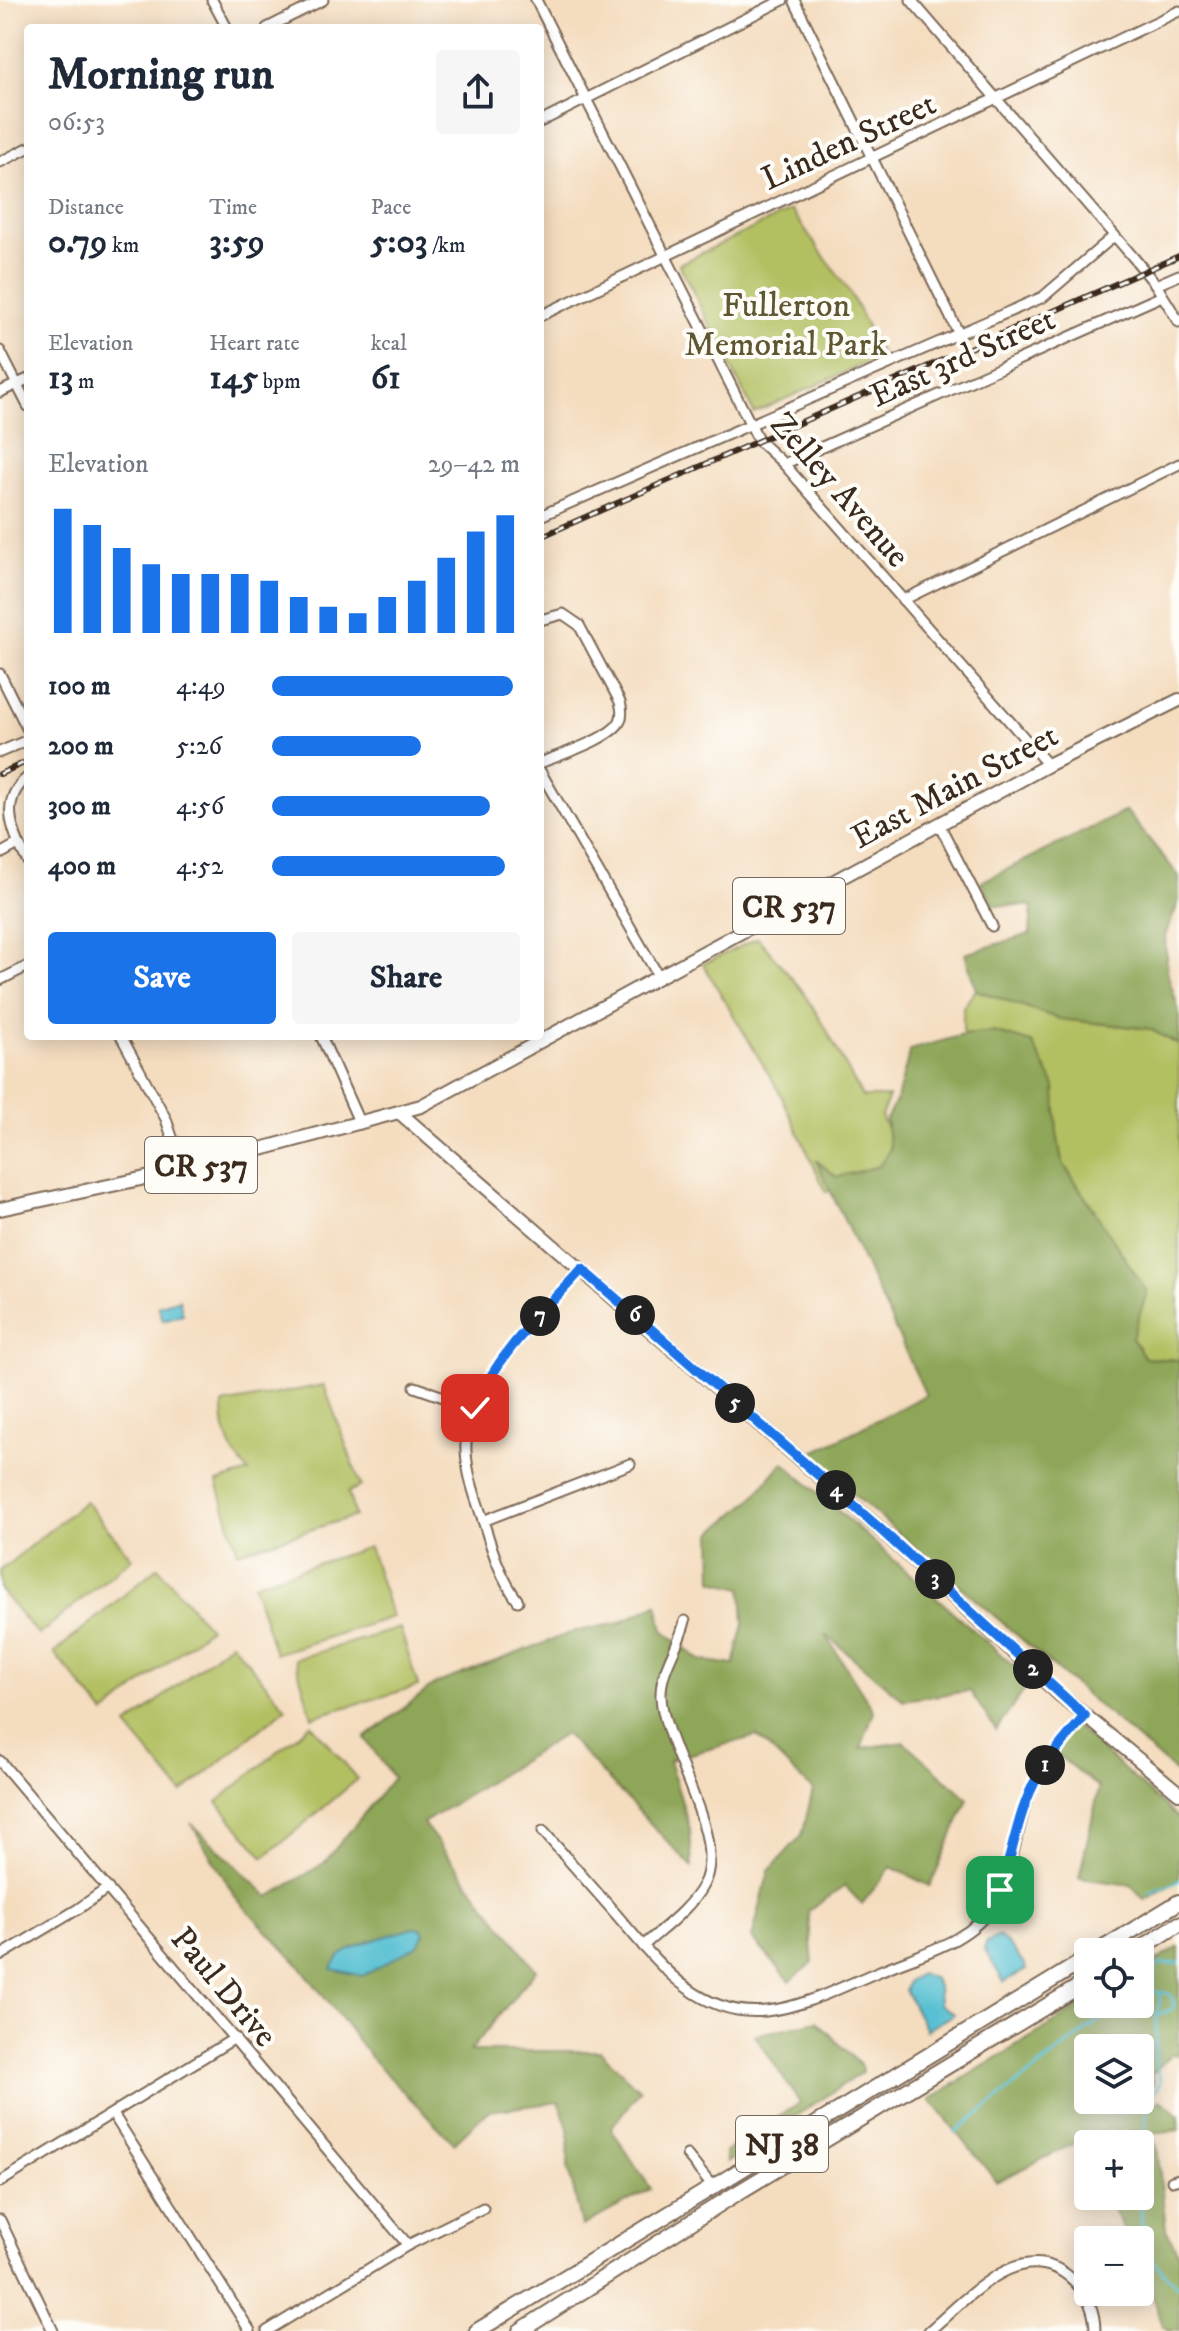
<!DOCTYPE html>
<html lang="en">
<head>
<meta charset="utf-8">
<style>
	body { margin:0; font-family:"IM FELL DW Pica",serif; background:#f6f6f7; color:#1f2937; height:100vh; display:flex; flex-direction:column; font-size:30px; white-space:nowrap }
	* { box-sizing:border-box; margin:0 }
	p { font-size:26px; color:#747a83 }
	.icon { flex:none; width:44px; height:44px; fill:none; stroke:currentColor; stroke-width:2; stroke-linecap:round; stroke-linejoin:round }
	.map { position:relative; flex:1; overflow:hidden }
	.panel { position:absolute; left:24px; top:24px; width:520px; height:1016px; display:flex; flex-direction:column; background:#fff; border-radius:8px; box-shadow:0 4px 20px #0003 }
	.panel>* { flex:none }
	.fabs { position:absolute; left:1074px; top:1938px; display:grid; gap:16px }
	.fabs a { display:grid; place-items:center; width:80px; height:80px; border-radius:8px; background:#fff; box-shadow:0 4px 20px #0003; font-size:40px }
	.pin { position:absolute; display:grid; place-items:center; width:68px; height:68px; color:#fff; margin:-34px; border-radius:16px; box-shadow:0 4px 12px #0006 }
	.km { position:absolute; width:40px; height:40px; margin:-20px; border-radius:50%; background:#222; color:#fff; font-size:22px; line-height:40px; text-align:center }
	.round { display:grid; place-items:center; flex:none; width:84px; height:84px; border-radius:8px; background:#f6f6f7 }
	.headline { display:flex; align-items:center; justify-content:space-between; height:136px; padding:0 24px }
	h1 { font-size:44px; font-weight:700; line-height:60px }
	.stats { display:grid; grid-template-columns:repeat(3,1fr); gap:12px; height:136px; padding:8px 24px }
	.stats div { display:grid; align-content:center }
	.stats b { font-size:34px; font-weight:700 }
	.stats small { font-size:22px; font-weight:400 }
	.stats p { font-size:22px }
	.chart { height:224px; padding:16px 24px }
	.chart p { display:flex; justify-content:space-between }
	.chart svg { width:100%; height:144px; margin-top:8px; stroke:#1a73e8; stroke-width:6 }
	.cta { display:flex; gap:16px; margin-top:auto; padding:16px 24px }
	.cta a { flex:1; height:92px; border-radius:8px; background:#1a73e8; color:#fff; font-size:32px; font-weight:700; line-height:92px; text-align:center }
	.cta a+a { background:#f6f6f7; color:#1f2937 }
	ul { padding:0 24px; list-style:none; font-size:26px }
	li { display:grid; grid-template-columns:128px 96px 1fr; align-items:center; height:60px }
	li i { height:20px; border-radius:10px; background:#1a73e8 }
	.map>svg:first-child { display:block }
	.green { fill:#b3c062; stroke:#777540; stroke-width:2 }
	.forest { fill:#8ea658; stroke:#64683b; stroke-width:2; fill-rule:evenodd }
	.water { fill:#56c0d2; stroke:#487578; stroke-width:2 }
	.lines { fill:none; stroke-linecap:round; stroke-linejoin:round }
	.stream { stroke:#56c0d2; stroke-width:3 }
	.minor-casing { stroke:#7c6856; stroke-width:13 }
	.major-casing { stroke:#7c6856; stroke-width:16 }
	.highway-casing { stroke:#7c6856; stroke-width:18 }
	.minor { stroke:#fff; stroke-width:9 }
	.major { stroke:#fff; stroke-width:12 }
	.highway { stroke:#fff; stroke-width:14 }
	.rail-casing { stroke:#3b2a1e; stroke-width:6 }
	.rail { stroke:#fdfcf7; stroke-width:3; stroke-dasharray:9; stroke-linecap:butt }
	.route-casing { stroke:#fff; stroke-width:16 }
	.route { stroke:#1a73e8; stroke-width:10 }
	.labels { text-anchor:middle; stroke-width:8; stroke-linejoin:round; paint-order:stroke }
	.shield { fill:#fdfcf7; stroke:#75695f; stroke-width:2 }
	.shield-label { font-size:32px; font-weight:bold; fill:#3b2a1e }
	.street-label { font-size:34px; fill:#3b2a1e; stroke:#fdfcf7 }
	.park-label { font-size:34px; fill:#5f5732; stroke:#fdfcf7 }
</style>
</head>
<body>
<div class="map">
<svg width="1179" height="2331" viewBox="0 0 1179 2331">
	<rect width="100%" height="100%" fill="#fdfcf7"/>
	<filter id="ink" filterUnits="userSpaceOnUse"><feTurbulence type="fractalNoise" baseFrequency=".0125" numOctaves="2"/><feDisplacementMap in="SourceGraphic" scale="16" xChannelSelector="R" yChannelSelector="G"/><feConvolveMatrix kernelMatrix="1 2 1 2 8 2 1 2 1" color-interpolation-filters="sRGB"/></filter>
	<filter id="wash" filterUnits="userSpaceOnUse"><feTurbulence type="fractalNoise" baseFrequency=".006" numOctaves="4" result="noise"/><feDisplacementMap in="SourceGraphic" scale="32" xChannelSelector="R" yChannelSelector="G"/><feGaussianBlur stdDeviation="1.8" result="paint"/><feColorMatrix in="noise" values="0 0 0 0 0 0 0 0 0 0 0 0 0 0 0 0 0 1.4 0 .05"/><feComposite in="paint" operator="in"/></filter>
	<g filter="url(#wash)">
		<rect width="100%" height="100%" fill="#f4dcbe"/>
		<g class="green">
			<polygon points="791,210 849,291 882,356 754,413 679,264"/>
			<polygon points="758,938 802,990 824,1025 862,1097 889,1097 881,1116 900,1156 826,1192 780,1093 703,964"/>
			<polygon points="976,990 1060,1019 1150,1029 1179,1045 1179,1360 1145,1358 1131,1337 1094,1209 1062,1162 1057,1133 994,1032 963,1035 963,1007"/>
			<path d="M324,1385L361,1486L348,1492L355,1516L238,1552L217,1482L249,1472C230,1453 222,1430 223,1404Z"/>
			<polygon points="85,1501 132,1558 38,1635 0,1590 0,1571"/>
			<polygon points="369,1547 392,1617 275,1654 253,1584"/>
			<polygon points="158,1567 209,1628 105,1714 54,1653"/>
			<polygon points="400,1628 418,1686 312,1717 295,1659"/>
			<polygon points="231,1642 286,1708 182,1793 127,1726"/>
			<polygon points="311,1724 358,1779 264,1857 217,1802"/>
		</g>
		<g class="forest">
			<polygon points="1126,811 1179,876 1179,901 1165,936 1167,972 1179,1011 1179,1045 1150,1029 1060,1019 976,990 965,954 1030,934 1032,906 994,905 981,882"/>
			<polygon points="994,1032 1032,1043 1055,1086 1057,1133 1062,1162 1147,1292 1132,1338 1145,1358 1179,1360 1179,1775 808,1455 926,1395 816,1160 837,1177 879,1166 890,1149 886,1119 897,1099 910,1050 963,1035"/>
			<polygon points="783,1462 1031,1681 996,1730 970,1691 903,1700 825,1634 874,1711 861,1748 904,1742 968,1799 930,1886 891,1867 862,1904 845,1886 808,1911 813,1963 790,1981 752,1938 769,1871 802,1835 813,1790 757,1736 669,1760 690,1829 692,1867 565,1734 423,1823 536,1970 470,2051 600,2051 640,2090 611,2128 651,2189 582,2226 568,2166 569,2131 559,2102 488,2111 454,2143 374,2061 300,1966 236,1898 191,1823 269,1897 324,1863 393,1778 365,1738 435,1684 573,1632 619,1623 657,1604 663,1630 700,1660 734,1665 744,1624 742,1588 713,1581 712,1533 752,1499"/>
			<polygon points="1072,1723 1179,1819 1179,1880 1145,1900 1131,1885 1079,1878 1099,1788 1050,1749"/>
			<path d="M1179,1947V2055L1171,2054L1151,2075L1154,2082L1144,2100L1152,2105L1160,2100L1179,2115V2130L1150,2133L1157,2147L1166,2229L1179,2255V2331H1168L1163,2326C1155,2299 1140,2267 1140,2240H1129L1106,2196H1140V2144H1088V2163L1076,2142L997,2182L930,2099L1088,2002L1140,2004V1971ZM1088,2048H1140V2100H1088Z"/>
			<polygon points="817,2021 861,2066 862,2072 726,2163 725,2152 800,2103 755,2035"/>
		</g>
		<g class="water">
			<polygon points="179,1299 183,1314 163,1320 158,1306"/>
			<path d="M413,1928L421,1929L424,1933L418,1945L363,1976L332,1969C340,1943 390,1937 413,1928Z"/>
			<path d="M999,1936C1007,1943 1023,1960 1026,1970L1004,1982L984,1949L987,1942Z"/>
			<polygon points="920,1974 933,1977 938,1987 939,2004 954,2014 926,2030 905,1991 908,1981"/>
		</g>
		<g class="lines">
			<g class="stream">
				<path d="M1149,1894C1160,1888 1169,1887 1179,1880"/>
				<polyline points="1140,1986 1145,1979 1151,1979"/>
				<path d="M1159,1993L1160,2001L1157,2012L1155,2057L1160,2081L1157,2089L1151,2093C1143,2112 1138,2222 1144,2243C1149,2260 1166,2275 1179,2287"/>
				<polyline points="1157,2015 1172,2009 1174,2004 1170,1994 1152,1991 1154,1968 1160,1964 1179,1963"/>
				<polyline points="955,2132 1120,2004"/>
			</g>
		</g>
	</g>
	<g filter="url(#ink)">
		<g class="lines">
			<g class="minor-casing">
				<g id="minor">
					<polyline points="212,0 227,28"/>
					<polyline points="536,0 759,441 784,464 1048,765"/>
					<polyline points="794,0 959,334"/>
					<polyline points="911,0 1133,257 1156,285 1179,322"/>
					<polyline points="267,28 323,0"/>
					<polyline points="540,122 783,0"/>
					<polyline points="0,162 28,148"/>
					<polyline points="1156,285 1179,275"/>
					<polyline points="540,316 1179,11"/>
					<polyline points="0,351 28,406"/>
					<polyline points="0,392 28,379"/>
					<polyline points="784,464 1162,296"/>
					<polyline points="540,516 1043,297 1114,236"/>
					<polyline points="903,600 1179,464"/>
					<path d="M540,620L563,614L579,625L620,702C622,709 623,715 620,721C611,739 559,755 540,763"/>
					<polyline points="0,674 28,730"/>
					<polyline points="0,752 28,740"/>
					<polyline points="540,771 659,977"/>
					<path d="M28,777C0,799 10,829 28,862"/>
					<polyline points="939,824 992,926"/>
					<polyline points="0,854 18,844"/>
					<polyline points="0,980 28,966"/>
					<polyline points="121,1036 166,1119 183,1170"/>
					<polyline points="321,1036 360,1124"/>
					<polyline points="415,1387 475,1408"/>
					<polyline points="483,1521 630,1464"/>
					<path d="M518,1601C499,1576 491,1546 482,1517C475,1496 467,1474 466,1451C462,1388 542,1313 582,1269"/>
					<polyline points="0,1761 408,2245"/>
					<path d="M543,1831C567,1858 591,1886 615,1913C655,1959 696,2018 766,2011C805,2007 843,1986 880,1971C918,1954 970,1943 993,1905C1013,1872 1016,1830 1029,1795C1041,1765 1064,1741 1085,1716"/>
					<path d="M643,1946C663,1928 690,1909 703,1885C729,1838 664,1750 661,1697C660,1669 679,1647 685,1621"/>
					<polyline points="0,1956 78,1909 108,1888"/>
					<polyline points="113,2114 250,2331"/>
					<polyline points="687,2155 712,2186"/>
					<polyline points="1172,2181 1179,2179"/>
					<polyline points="0,2182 235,2038"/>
					<polyline points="0,2220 53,2331"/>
					<polyline points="267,2331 408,2245 483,2208"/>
					<path d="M929,2331C968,2298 1024,2232 1074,2281C1088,2295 1095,2312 1095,2331"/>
				</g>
			</g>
			<g class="major-casing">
				<g id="major">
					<polyline points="400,1113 879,1528 1059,1694 1179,1793"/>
					<polyline points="0,1209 183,1170 421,1106 1048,765 1179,700"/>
				</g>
			</g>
			<g class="highway-casing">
				<g id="highway">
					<polyline points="1097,1952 1179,1902"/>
					<polyline points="1135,1952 1179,1924"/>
					<polyline points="477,2331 1088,1958"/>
					<polyline points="520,2331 734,2195 1088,1981"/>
				</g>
			</g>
			<use href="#minor" class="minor"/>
			<use href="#major" class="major"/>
			<use href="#highway" class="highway"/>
			<g class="rail-casing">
				<g id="rail">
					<polyline points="540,537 1179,256"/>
					<polyline points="0,774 28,761"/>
				</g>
			</g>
			<use href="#rail" class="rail"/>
		</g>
	</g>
	<g class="lines" filter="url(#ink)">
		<g class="route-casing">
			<path id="route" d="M475,1408C496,1354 544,1311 582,1269L879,1528L1085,1716C1069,1735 1051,1754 1038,1776C1018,1810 1013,1853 1000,1890"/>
		</g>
		<use href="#route" class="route"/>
	</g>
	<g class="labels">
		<g class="shield">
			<rect x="733" y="878" width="112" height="56" rx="6"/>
			<rect x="145" y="1137" width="112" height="56" rx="6"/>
			<rect x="736" y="2116" width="92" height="56" rx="6"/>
		</g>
		<g class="shield-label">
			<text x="789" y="917">CR 537</text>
			<text x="201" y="1176">CR 537</text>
			<text x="782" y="2155">NJ 38</text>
		</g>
		<g class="street-label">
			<text transform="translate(848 140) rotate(-25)" y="12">Linden Street</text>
			<text transform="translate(962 356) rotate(-24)" y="12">East 3rd Street</text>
			<text transform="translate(841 489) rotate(49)" y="12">Zelley Avenue</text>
			<text transform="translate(954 785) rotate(-28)" y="12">East Main Street</text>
			<text transform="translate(225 1986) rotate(50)" y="12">Paul Drive</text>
		</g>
		<g class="park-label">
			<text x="786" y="316">Fullerton<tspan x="786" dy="39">Memorial Park</tspan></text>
		</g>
	</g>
</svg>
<div class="fabs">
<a><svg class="icon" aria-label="locate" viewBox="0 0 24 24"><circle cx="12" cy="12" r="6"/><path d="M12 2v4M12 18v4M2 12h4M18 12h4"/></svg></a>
<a><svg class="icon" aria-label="layers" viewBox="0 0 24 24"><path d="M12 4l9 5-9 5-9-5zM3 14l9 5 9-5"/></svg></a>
<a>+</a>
<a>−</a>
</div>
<div class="pin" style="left:1000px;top:1890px;background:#1e9e55"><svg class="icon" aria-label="arrive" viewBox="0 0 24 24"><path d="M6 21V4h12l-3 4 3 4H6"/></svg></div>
<div class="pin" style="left:475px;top:1408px;background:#d93025"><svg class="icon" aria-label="check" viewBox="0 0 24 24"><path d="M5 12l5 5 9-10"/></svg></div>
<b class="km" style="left:1045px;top:1765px">1</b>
<b class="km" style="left:1033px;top:1669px">2</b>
<b class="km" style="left:935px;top:1579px">3</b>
<b class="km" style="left:836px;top:1490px">4</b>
<b class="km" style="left:735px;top:1403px">5</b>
<b class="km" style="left:635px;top:1315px">6</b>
<b class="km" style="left:540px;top:1316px">7</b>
<section class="panel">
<div class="headline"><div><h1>Morning run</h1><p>06:53</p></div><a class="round"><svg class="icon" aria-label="share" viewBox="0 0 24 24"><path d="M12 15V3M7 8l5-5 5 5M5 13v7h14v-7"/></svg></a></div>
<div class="stats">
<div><p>Distance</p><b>0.79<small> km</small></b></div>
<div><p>Time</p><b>3:59</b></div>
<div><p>Pace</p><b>5:03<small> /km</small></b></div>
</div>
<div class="stats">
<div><p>Elevation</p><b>13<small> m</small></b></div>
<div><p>Heart rate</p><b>145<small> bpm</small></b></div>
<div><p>kcal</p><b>61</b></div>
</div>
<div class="chart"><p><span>Elevation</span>29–42 m</p>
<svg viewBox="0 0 160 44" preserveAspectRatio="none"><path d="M5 44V6M15 44V11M25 44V18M35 44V23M45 44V26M55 44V26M65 44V26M75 44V28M85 44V33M95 44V36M105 44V38M115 44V33M125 44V28M135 44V21M145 44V13M155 44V8"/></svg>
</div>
<ul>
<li><b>100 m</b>4:49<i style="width:97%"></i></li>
<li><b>200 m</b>5:26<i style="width:60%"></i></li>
<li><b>300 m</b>4:56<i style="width:88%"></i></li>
<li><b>400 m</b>4:52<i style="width:94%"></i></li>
</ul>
<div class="cta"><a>Save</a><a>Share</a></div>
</section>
</div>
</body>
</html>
